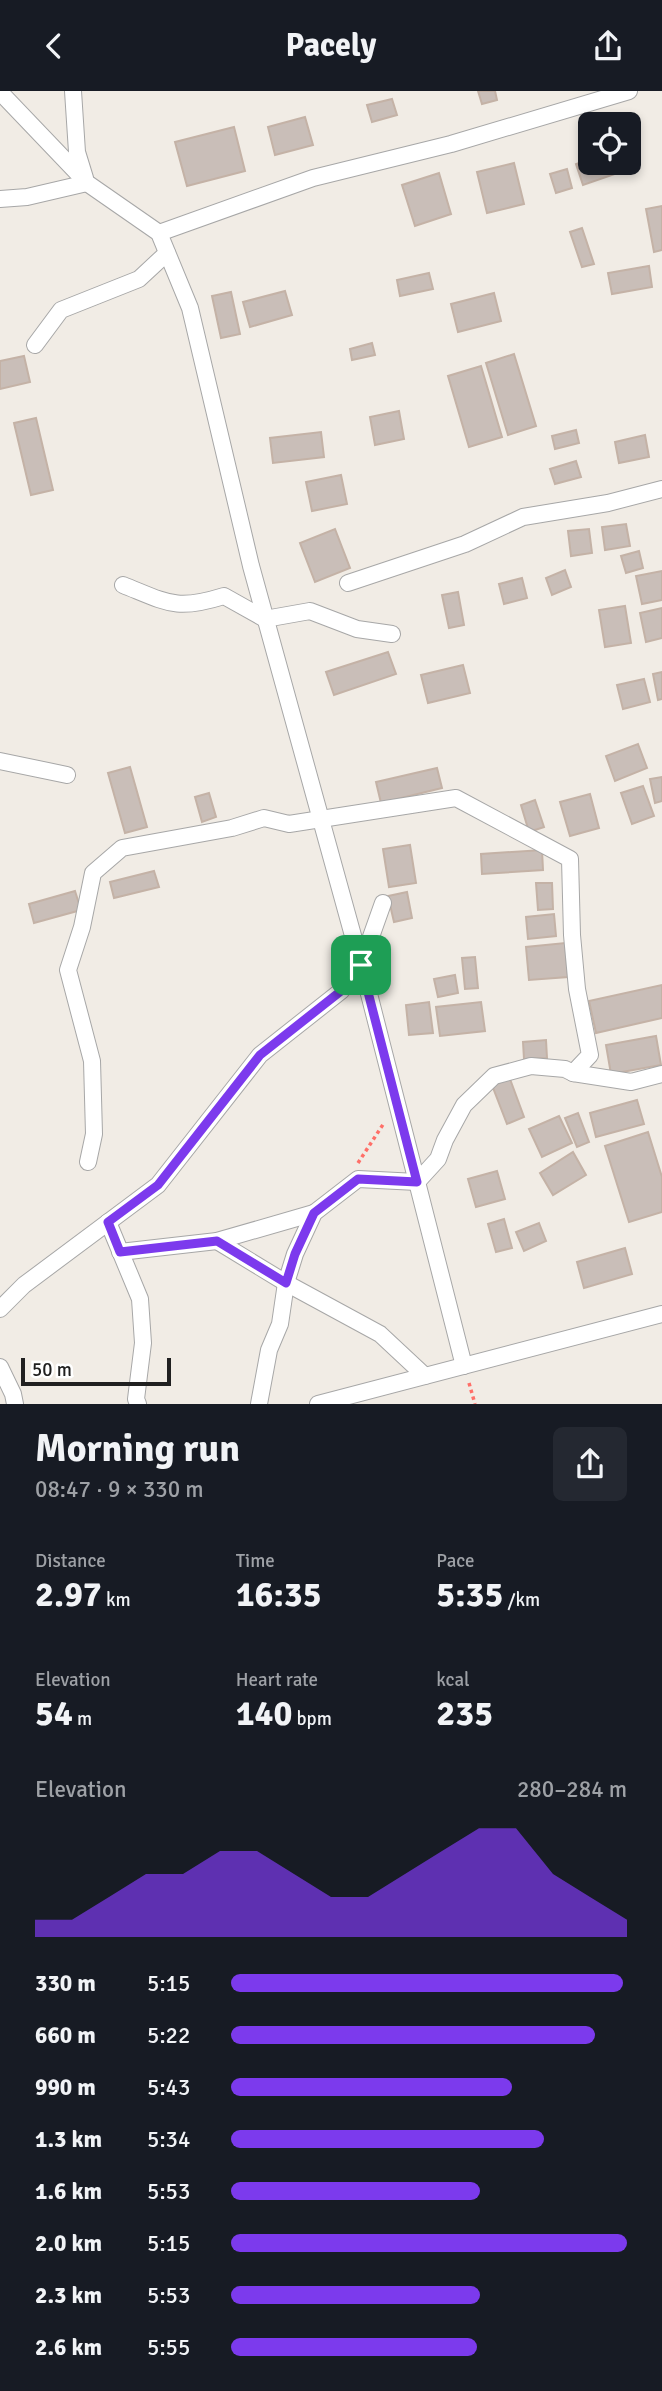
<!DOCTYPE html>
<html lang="en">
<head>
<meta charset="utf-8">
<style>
	body { margin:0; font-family:Signika,sans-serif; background:#242831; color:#f1f3f6; height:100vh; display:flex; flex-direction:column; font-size:26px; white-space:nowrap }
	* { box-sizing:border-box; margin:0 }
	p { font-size:23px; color:#9ea1a6 }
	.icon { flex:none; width:38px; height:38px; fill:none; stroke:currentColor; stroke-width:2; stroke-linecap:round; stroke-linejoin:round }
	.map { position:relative; height:1313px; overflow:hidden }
	.sheet { display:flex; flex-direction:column; background:#171b24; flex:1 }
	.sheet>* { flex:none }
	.buttons { position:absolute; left:578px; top:21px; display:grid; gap:14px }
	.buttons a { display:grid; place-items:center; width:63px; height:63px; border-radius:10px; background:#171b24; box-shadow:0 4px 10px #0003; font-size:35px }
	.scale { position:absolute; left:21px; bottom:18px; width:150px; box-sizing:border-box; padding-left:7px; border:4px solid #202020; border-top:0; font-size:19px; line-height:24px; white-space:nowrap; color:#202020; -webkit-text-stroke:5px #fff; paint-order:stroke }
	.pin { position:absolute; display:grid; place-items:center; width:60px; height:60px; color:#fff; margin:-30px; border-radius:14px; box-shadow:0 4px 10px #0006 }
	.round { display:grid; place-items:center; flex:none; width:74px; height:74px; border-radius:10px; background:#242831 }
	.head { display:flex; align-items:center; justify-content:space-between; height:119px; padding:0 35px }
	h1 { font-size:38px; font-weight:700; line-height:52px }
	.stats { display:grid; grid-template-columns:repeat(3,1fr); gap:10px; height:119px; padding:7px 35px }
	.stats div { display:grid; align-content:center }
	.stats b { font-size:35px; font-weight:700 }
	.stats small { font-size:19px; font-weight:400 }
	.stats p { font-size:19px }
	.chart { height:196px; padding:14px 35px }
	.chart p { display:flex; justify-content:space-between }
	.chart svg { width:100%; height:126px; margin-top:7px; fill:#7c3aed; opacity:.7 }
	ul { padding:0 35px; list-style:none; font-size:23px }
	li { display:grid; grid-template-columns:112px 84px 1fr; align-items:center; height:52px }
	li i { height:18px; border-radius:9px; background:#7c3aed }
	header { display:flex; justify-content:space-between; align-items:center; height:91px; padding:0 35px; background:#171b24; font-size:32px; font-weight:700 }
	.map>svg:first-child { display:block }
	.building { fill:#c9beb8; stroke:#c4b2a6; stroke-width:2 }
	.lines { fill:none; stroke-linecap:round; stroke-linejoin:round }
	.minor-casing { stroke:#a7a7a7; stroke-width:18 }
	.path { stroke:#ff6f68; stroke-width:3.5; stroke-dasharray:3.5 3.5; stroke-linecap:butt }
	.minor { stroke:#fff; stroke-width:16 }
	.route-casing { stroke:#fff; stroke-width:14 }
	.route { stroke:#7c3aed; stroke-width:9 }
</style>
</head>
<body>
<header><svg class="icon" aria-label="back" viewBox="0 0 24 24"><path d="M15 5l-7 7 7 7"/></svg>Pacely<svg class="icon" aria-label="share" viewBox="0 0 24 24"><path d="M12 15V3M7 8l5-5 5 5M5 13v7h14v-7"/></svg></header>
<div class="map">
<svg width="662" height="1313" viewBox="0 0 662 1313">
	<rect width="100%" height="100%" fill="#f1ece5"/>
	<g class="building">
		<polygon points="478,0 495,0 497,9 482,13"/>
		<polygon points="392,8 397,24 372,31 367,14"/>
		<polygon points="305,26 313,54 275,64 268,36"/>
		<polygon points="234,36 245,80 187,95 175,51"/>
		<polygon points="590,68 590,72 611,72 615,83 583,94 576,73"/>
		<polygon points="514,72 524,113 487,122 477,81"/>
		<polygon points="567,78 572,97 556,102 550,83"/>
		<polygon points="439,82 451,123 415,135 402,94"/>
		<polygon points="662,115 662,159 654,161 646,118"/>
		<polygon points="582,137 594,173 582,176 570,141"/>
		<polygon points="649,175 652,196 612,203 608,182"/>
		<polygon points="429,182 433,198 400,205 397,189"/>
		<polygon points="285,200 292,224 250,236 243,211"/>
		<polygon points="231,201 240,243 221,247 212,205"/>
		<polygon points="494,202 501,230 458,241 451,213"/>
		<polygon points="372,252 375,264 352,269 350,258"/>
		<polygon points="514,263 536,335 508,344 486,272"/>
		<polygon points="24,265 30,291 0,298 0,270"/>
		<polygon points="481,275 502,346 469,356 448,285"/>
		<polygon points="399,320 404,348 375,354 370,326"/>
		<polygon points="36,327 53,399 31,404 14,332"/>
		<polygon points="576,339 579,352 555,358 552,345"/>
		<polygon points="321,341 324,366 273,372 270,347"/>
		<polygon points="645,344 649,366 619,372 615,351"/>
		<polygon points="576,370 581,386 555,393 550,378"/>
		<polygon points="341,384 347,413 312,420 306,391"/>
		<polygon points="626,433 630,455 605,459 602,436"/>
		<polygon points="335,438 350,477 315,491 300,452"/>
		<polygon points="589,438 592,462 571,465 568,440"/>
		<polygon points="639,460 643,477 626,482 621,465"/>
		<polygon points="565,479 571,496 552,504 546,487"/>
		<polygon points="662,480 662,509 642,513 636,485"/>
		<polygon points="522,487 527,507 504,513 499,493"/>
		<polygon points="458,501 464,534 449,537 442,504"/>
		<polygon points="625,515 631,552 605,556 599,519"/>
		<polygon points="662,517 662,547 646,551 640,522"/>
		<polygon points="388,561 396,583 334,604 326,581"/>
		<polygon points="463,574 470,602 428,612 421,584"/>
		<polygon points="662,581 662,608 658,609 653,583"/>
		<polygon points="644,588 650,611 623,618 617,594"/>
		<polygon points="638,653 647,677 615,690 606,665"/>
		<polygon points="130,676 147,736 125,742 108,682"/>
		<polygon points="437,677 442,697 381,712 376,691"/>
		<polygon points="662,686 662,710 655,712 650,688"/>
		<polygon points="643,695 654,725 632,733 621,702"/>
		<polygon points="209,702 216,726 202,731 195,706"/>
		<polygon points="590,703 599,737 570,745 560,711"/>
		<polygon points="535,709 544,736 529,741 521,714"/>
		<polygon points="410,754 416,792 389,796 383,758"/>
		<polygon points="542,759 543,779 482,783 481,763"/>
		<polygon points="154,780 159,796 114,807 110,791"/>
		<polygon points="536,792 552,792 553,818 538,819"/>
		<polygon points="75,800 81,819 34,832 29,813"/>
		<polygon points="407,801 412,827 394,831 388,805"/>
		<polygon points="554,823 556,845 528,848 526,826"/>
		<polygon points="565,852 568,886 529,889 526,856"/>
		<polygon points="475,866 478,897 465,898 462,867"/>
		<polygon points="455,884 458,902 438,906 434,888"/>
		<polygon points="662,894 662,927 596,942 589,910"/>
		<polygon points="429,911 433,942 409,944 406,914"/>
		<polygon points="481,911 485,940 440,945 436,916"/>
		<polygon points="656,945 661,974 611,983 606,954"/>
		<polygon points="546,949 547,967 524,968 523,951"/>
		<polygon points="510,988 524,1026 507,1033 492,994"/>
		<polygon points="637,1009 644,1033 596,1046 590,1022"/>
		<polygon points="578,1022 589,1051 577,1056 565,1027"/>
		<polygon points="559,1025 572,1052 542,1066 529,1038"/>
		<polygon points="648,1041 662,1086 662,1121 629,1131 605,1055"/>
		<polygon points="573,1061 586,1084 553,1104 540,1082"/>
		<polygon points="497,1080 505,1108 476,1116 468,1088"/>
		<polygon points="504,1128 512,1157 496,1161 488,1133"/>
		<polygon points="539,1132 546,1150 524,1160 516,1141"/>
		<polygon points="625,1157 632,1183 584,1197 577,1171"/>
	</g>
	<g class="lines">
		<g class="minor-casing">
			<g id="minor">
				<polyline points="73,0 77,61 85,87"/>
				<polyline points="0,1 87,92 159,142 190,217 251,475 368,899 464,1275"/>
				<polyline points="0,108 27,106 87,92"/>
				<polyline points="159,142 313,87 451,53 629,0"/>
				<polyline points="35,254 61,219 139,188 167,162"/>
				<polyline points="348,492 465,453 523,426 608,412 662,398"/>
				<path d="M123,494C168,512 176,520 224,505L265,528L310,520L357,538L392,543"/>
				<polyline points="0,670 67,684"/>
				<polyline points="573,982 631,991 662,983"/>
				<polyline points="88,1071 94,1043 92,970 68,879 82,836 93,782 122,757 232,737 264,727 289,733 456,707 570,768 572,844 577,898 590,964 573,982 565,978 531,975 494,985 464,1014 445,1049 438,1068 417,1091 358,1088 314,1122 295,1163 286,1192 280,1233 269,1259 259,1313"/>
				<polyline points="108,1131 140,1208 143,1252 136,1308 138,1313"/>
				<polyline points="217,1150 286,1192 380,1243 425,1285"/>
				<polyline points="120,1161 217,1150 314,1122"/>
				<polyline points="0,1218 24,1194 158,1094 260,964 341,900 361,874 383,812"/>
				<polyline points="0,1276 13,1303 15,1313"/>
				<polyline points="318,1313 662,1223"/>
			</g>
		</g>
		<g class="path">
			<polyline points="358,1072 384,1032"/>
			<polyline points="469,1292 475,1313"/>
		</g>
		<use href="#minor" class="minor"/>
	</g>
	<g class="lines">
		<g class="route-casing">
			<polygon id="route" points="361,874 417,1091 358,1088 314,1122 295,1163 286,1192 217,1150 120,1161 108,1131 158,1094 260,964 341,900"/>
		</g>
		<use href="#route" class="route"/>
	</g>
</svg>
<div class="buttons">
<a><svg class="icon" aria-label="locate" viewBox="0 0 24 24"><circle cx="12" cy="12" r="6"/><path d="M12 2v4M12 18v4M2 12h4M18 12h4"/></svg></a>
</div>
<div class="scale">50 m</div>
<div class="pin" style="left:361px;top:874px;background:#1e9e55"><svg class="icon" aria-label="arrive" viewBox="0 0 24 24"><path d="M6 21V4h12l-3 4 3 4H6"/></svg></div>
</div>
<section class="sheet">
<div class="head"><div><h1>Morning run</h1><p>08:47 · 9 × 330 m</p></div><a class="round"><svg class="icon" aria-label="share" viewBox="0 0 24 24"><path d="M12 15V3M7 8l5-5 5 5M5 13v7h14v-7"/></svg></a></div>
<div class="stats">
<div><p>Distance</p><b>2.97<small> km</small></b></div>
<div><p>Time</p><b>16:35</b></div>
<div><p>Pace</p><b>5:35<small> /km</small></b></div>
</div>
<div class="stats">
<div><p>Elevation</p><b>54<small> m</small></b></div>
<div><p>Heart rate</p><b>140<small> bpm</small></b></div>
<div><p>kcal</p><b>235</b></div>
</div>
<div class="chart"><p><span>Elevation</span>280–284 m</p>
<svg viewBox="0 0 160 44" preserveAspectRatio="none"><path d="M0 44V38L10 38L20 30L30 22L40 22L50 14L60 14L70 22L80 30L90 30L100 22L110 14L120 6L130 6L140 22L150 30L160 38V44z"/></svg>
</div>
<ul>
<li><b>330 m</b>5:15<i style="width:99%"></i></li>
<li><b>660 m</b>5:22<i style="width:92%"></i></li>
<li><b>990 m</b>5:43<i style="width:71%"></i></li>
<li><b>1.3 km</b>5:34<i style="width:79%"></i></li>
<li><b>1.6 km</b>5:53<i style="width:63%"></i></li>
<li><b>2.0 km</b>5:15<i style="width:100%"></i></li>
<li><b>2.3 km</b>5:53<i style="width:63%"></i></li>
<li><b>2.6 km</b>5:55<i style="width:62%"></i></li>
</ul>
</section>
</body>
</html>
